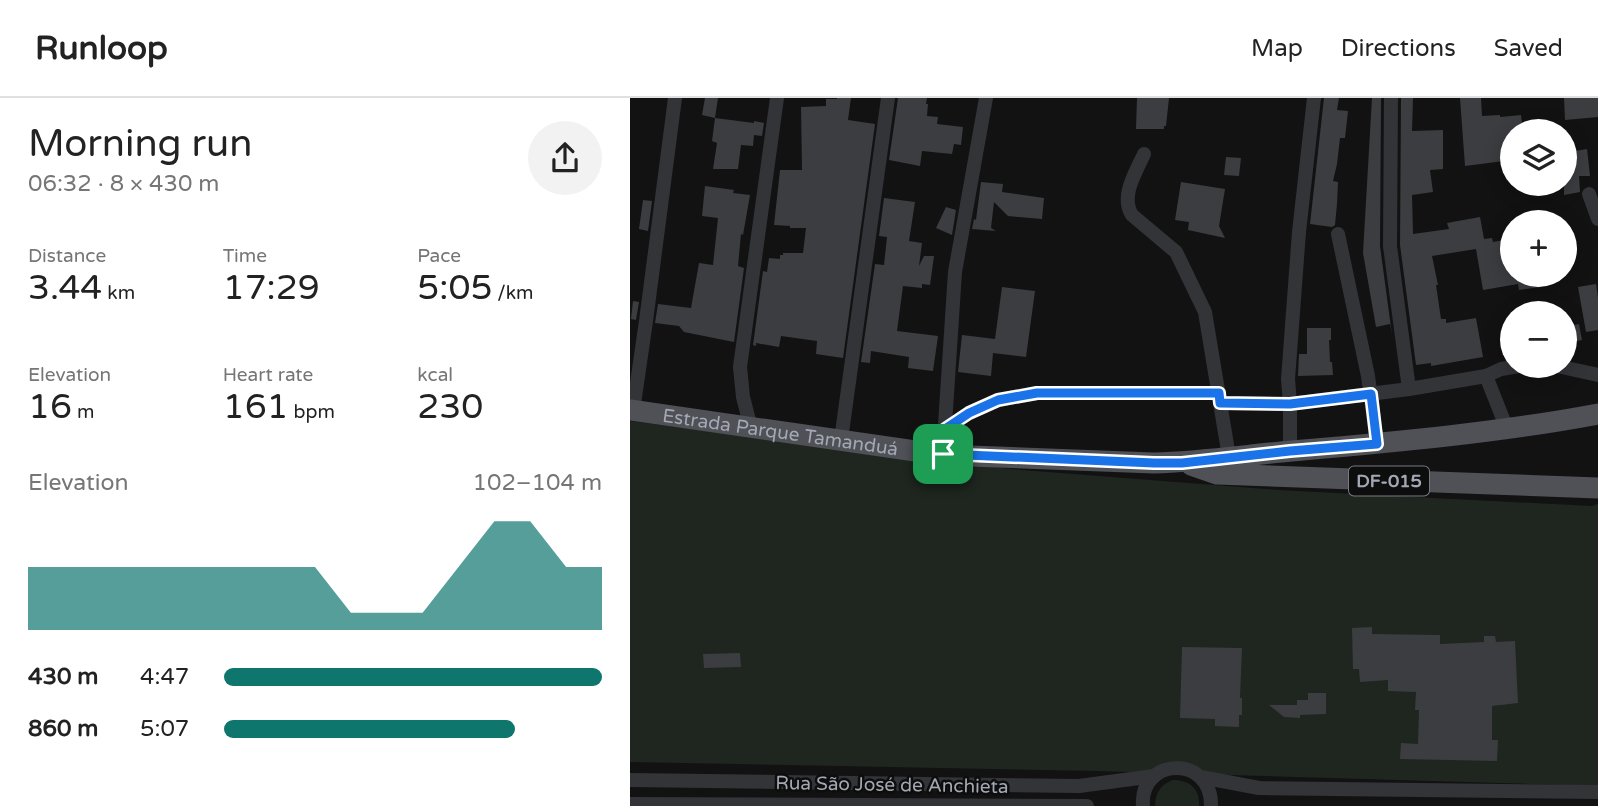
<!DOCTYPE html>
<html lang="en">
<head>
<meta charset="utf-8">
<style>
	body { margin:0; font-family:"Varela Round",sans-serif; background:#f2f2f2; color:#222; height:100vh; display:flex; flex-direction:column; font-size:26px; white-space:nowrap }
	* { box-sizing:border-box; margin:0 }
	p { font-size:23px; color:#767676 }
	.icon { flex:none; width:38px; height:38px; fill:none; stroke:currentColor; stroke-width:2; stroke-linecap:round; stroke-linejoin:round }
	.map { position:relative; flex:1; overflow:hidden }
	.drawer { display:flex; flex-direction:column; background:#fff; width:630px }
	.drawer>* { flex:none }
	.controls { position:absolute; left:870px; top:21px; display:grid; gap:14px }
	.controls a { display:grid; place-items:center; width:77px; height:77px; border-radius:50%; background:#fff; box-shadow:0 4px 18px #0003; font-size:35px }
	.pin { position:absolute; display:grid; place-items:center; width:60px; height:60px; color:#fff; margin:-30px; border-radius:14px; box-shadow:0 4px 10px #0006 }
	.round { display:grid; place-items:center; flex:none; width:74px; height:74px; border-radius:37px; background:#f2f2f2 }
	.headline { display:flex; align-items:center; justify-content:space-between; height:119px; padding:0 28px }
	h1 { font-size:38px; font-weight:600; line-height:52px }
	.figures { display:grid; grid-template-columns:repeat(3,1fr); gap:10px; height:119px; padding:7px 28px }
	.figures div { display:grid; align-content:center }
	.figures b { font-size:35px; font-weight:600 }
	.figures small { font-size:19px; font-weight:400 }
	.figures p { font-size:19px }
	.chart { height:196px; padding:14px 28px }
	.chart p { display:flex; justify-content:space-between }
	.chart svg { width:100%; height:126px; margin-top:7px; fill:#0f766e; opacity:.7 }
	ul { padding:0 28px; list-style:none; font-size:23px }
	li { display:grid; grid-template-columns:112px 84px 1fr; align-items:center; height:52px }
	li i { height:18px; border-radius:9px; background:#0f766e }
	header { display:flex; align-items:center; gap:42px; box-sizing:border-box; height:98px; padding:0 35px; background:#fff; border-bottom:2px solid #e0e0e0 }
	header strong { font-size:33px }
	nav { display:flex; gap:38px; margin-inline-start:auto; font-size:24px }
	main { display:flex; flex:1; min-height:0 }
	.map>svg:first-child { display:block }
	.green { fill:#1e261f }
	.building { fill:#3c3d40 }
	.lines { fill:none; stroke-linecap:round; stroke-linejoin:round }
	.minor { stroke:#333438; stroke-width:14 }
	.primary { stroke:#4f5157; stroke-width:21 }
	.route-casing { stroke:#fff; stroke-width:14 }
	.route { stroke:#1a73e8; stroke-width:9 }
	.labels { text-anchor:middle; stroke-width:5; stroke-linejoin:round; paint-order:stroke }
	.shield { fill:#0d0d0e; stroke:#767a82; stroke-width:2 }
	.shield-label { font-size:18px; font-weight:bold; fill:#a3a8b4 }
	.street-label { font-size:19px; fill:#a3a8b4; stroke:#0d0d0e }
</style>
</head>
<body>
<header>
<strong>Runloop</strong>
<nav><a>Map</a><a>Directions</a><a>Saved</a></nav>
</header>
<main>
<section class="drawer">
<div class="headline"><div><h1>Morning run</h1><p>06:32 · 8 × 430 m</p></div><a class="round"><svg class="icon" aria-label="share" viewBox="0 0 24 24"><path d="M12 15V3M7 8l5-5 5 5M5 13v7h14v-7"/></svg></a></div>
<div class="figures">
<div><p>Distance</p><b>3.44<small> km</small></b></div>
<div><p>Time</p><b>17:29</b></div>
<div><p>Pace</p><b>5:05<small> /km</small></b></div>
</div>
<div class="figures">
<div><p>Elevation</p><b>16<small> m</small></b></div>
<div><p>Heart rate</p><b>161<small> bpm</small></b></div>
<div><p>kcal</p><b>230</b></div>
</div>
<div class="chart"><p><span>Elevation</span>102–104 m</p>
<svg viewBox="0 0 160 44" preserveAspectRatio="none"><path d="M0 44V22L10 22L20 22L30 22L40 22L50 22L60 22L70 22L80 22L90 38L100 38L110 38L120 22L130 6L140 6L150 22L160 22V44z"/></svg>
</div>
<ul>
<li><b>430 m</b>4:47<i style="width:100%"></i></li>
<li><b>860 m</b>5:07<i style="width:77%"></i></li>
</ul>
</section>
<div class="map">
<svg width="968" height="708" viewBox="0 0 968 708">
	<rect width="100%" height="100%" fill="#121213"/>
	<g class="green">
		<polygon points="0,323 381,371 648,392 962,408 968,406 968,688 467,673 0,664"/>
		<path d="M543,682C560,682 570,691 569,708H525C525,695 531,686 543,682Z"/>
	</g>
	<g class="building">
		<polygon points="75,0 88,0 85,20 72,17"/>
		<polygon points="207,0 221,0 218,22 245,26 213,260 186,256 187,243 151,238 149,249 126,245 126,248 123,247 133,173 137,174 139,160 150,161 150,157 153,157 153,155 173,155 176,130 160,130 160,128 144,127 150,72 172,72 171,9 196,8 196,1 207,1"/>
		<polygon points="268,0 297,0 296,6 298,6 297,18 308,19 307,26 333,29 331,47 324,46 322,56 292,53 290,68 259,62"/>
		<polygon points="507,0 539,0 536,28 534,28 534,31 506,31"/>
		<polygon points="694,0 709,0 707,12 718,13 715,40 710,40 707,66 703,83 708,84 707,106 705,127 702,129 680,126"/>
		<polygon points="742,0 751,0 750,148 762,237 760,226 746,229 733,155"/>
		<polygon points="771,0 783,0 782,33 813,32 813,71 800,72 803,94 782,97 783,136 819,131 817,125 850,119 854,141 862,140 863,144 880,141 882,177 909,177 911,189 889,192 888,186 853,192 846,151 802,158 808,187 806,187 811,221 816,221 816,225 846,220 853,259 801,268 801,265 786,267 770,147"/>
		<polygon points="830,0 851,0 852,18 870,17 870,19 891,17 893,33 882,33 882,62 835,68"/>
		<polygon points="934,0 968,0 968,19 935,22"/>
		<polygon points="85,20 124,25 124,23 134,25 132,38 124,37 123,48 111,47 108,71 83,71 87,45 82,43"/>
		<polygon points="957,51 960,78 949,78 950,94 934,97 934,55"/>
		<polygon points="596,59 611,60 609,78 594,77"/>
		<polygon points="351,84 373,86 372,94 414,100 412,121 378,118 364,104 361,130 366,133 342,131 344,121 346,122"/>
		<polygon points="551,84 595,91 589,128 595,140 558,132 559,124 545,122"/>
		<polygon points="75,88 104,92 103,95 120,97 113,137 111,136 108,168 114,170 104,244 54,234 49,228 25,225 28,206 61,210 69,165 83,167 88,120 72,118"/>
		<polygon points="254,100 285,104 279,143 292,145 289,168 294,158 304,158 300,187 292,186 292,190 273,188 267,233 308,238 303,273 278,270 279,259 241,253 240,265 231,264 245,166 254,167 257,139 249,138"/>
		<polygon points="13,102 22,103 18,133 9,131"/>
		<polygon points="316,109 326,112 322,137 306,130"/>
		<polygon points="966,186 968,200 968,232 956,234 948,189"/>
		<polygon points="372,189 405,193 396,259 363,255 361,278 328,274 332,237 365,241"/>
		<polygon points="3,203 9,204 6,222 1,221"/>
		<polygon points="949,226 952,242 937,245 935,229"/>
		<polygon points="677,230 701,230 701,242 699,242 700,264 702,264 703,277 668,278 669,256 677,256"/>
		<polygon points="742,529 742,536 810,537 810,546 854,544 854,538 865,538 866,544 885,543 888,605 862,608 862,642 868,642 867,663 770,661 771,645 788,646 789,612 785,612 786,594 758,593 758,582 730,584 729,571 723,571 722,530"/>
		<polygon points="552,549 612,550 610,600 612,600 612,617 609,617 609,629 585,628 585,621 550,620"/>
		<polygon points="110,555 111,569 74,570 73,556"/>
		<polygon points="678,595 696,595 696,616 670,617 670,620 654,619 639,607 667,607 667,602 678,602"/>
	</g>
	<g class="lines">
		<g class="minor">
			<polyline points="761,0 760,148 779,291"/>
			<path d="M514,56C506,74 490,98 502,117L546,154L575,214L599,359"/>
			<polyline points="959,96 968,121"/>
			<polyline points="708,136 738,278 747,346"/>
			<polyline points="927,268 968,277"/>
			<polyline points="856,278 877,331"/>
			<polyline points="590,305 660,306 779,291 856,278 871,271 889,268"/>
			<polyline points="3,313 16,223 45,0"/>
			<polyline points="121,330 113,299 110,269 147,0"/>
			<polyline points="315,331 339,315 368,302 407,295 589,295"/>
			<polyline points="211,342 258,0"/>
			<polyline points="660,353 660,306 658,281 669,134 684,0"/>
			<polyline points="313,357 325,174 356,0"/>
			<polyline points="571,679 629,690 968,694"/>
			<polyline points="0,682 449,688 524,678"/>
			<polyline points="0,706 457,708"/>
			<path d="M513,708C509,659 582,656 581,708"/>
		</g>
		<g class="primary">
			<path id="s1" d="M0,312L313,357L524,365C570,364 616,357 662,353C764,344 867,335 968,316"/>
			<polyline points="561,367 587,376 968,390"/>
		</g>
	</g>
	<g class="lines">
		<g class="route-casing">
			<polygon id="route" points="407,295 589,295 590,305 660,306 741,296 747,346 660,353 552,365 524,365 313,356 315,331 339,315 368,302"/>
		</g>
		<use href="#route" class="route"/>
	</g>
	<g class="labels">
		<rect class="shield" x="719" y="368.5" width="80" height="29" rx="5"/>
		<g class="shield-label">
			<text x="759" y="389">DF-015</text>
		</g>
		<g class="street-label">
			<text dy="7" stroke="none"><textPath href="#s1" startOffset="152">Estrada Parque Tamanduá</textPath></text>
			<text transform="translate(262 686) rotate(1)" y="7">Rua São José de Anchieta</text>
		</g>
	</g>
</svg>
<div class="controls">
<a><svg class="icon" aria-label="layers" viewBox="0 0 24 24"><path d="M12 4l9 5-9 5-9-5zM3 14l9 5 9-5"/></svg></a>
<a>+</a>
<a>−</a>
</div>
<div class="pin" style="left:313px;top:356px;background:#1e9e55"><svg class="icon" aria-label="arrive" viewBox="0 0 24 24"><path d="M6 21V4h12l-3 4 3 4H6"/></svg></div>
</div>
</main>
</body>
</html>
